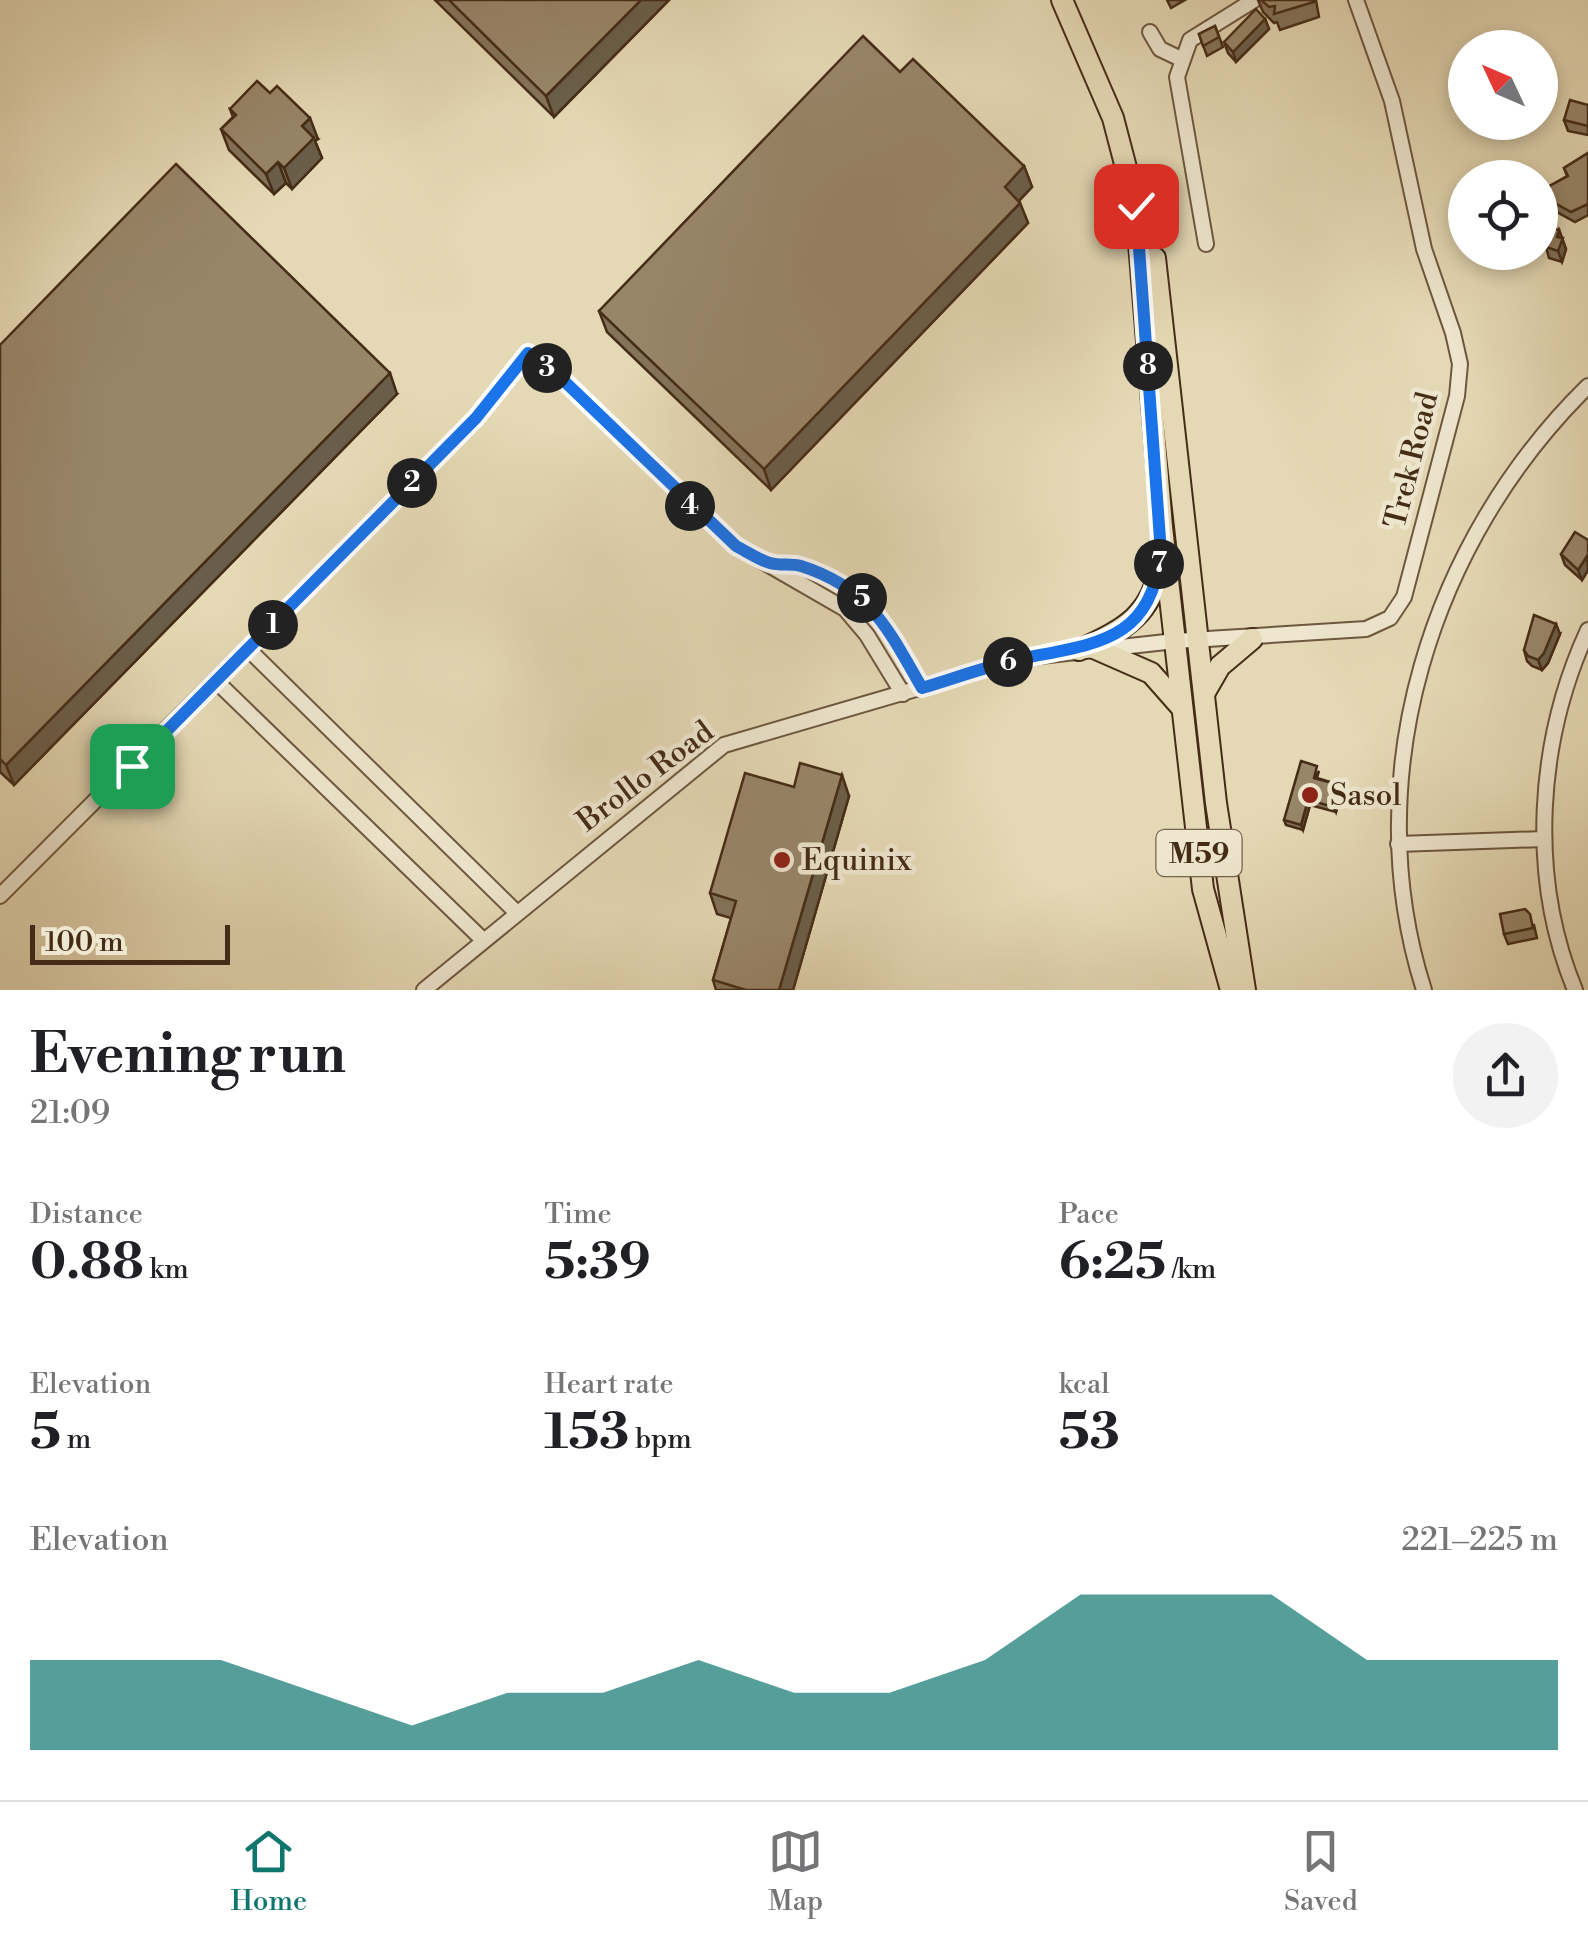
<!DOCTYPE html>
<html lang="en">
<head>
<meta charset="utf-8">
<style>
	body { margin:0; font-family:"Libre Bodoni",serif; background:#f2f2f2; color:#202124; height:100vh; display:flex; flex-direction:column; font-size:38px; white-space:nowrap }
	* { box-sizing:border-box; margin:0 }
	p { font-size:32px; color:#757577 }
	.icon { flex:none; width:55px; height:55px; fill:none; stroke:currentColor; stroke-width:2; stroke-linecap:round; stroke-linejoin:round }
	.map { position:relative; height:990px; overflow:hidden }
	.drawer { display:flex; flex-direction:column; background:#fff; flex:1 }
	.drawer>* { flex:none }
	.needle { width:65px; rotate:314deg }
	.buttons { position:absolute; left:1448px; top:30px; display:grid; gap:20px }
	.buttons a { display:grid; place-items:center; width:110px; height:110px; border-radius:50%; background:#fff; box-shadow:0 5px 15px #0003; font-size:50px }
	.scale { position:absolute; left:30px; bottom:25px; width:200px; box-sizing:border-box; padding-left:10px; border:5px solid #452c16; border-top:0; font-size:28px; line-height:35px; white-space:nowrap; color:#452c16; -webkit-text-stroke:8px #eee6cf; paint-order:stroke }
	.pin { position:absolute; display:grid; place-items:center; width:85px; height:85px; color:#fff; margin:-42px; border-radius:20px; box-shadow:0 5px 15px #0006 }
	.km { position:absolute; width:50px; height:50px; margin:-25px; border-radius:50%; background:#222; color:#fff; font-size:28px; line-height:50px; text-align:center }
	.round { display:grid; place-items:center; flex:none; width:105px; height:105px; border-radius:52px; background:#f2f2f2 }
	.head { display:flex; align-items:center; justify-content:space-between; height:170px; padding:0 30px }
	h1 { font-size:55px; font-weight:800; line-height:75px }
	.stats { display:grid; grid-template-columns:repeat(3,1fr); gap:15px; height:170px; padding:10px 30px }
	.stats div { display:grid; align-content:center }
	.stats b { font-size:50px; font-weight:800 }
	.stats small { font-size:28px; font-weight:400 }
	.stats p { font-size:28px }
	.chart { height:280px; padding:20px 30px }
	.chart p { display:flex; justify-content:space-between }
	.chart svg { width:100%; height:180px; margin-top:10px; fill:#0f766e; opacity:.7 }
	.menu { display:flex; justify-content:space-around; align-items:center; height:140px; border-top:2px solid #e0e0e0; background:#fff; font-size:28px; color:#757577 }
	.menu a { display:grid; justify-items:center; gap:5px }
	.menu .on { color:#0f766e }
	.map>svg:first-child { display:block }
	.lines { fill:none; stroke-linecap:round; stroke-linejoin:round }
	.minor-casing { stroke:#6d573e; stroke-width:18 }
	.primary-casing { stroke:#452c16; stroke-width:24 }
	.minor { stroke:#eee6cf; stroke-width:14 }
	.primary { stroke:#e5d9b5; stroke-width:20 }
	.wall { fill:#83735a; stroke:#452c16; stroke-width:2.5 }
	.shaded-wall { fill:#6a5e4a; stroke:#452c16; stroke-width:2.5 }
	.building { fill:#988669; stroke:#452c16; stroke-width:2.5 }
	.route-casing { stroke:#fff; stroke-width:20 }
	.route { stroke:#1a73e8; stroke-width:12 }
	.poi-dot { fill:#8f2418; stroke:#eee6cf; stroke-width:4 }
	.labels { text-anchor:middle; stroke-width:9; stroke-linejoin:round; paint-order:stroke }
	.shield { fill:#eee6cf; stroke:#78644e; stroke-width:2.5 }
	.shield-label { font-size:28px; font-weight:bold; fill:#452c16 }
	.street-label { font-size:30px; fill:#452c16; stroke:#eee6cf }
	.poi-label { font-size:30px; fill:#452c16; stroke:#eee6cf; text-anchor:start }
</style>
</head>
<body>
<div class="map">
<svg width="1588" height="990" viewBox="0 0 1588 990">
	<rect width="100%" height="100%" fill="#e5d9b5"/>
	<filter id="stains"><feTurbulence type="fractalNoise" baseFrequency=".002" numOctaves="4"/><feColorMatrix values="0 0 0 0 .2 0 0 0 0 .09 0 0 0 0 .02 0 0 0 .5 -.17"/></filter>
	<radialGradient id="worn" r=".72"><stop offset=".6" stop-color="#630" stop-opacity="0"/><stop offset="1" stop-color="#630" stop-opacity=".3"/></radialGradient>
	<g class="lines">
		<g class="minor-casing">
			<g id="minor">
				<polyline points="1150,32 1160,49 1181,59"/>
				<polyline points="1206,244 1177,77 1190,40 1254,0"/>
				<path d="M771,563C858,570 883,620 921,688"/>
				<polyline points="249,650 517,913"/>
				<polyline points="217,682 483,940"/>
				<polyline points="1398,844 1544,839"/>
				<polyline points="0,896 477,418 528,353 561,379 736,546 845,609 867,635 903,694"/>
				<polyline points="424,990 724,745 1022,658 1175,641 1366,629 1390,618 1404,597 1457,396 1460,364 1453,333 1424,249 1392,101 1356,0"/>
				<path d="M1424,990C1356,777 1431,540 1588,386"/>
				<path d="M1575,990C1528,876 1537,741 1588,630"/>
			</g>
		</g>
		<g class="primary-casing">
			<g id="primary">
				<polyline points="1062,0 1113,118 1136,206 1162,527 1203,889 1231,990"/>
				<polyline points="1155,258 1216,803 1245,990"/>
				<polyline points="1094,648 1151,673 1181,707"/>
				<path d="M1079,650C1123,631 1154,614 1160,563"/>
				<polyline points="1205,692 1220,666 1252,639"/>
			</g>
		</g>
		<use href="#minor" class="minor"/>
		<use href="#primary" class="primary"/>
	</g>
	<g class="wall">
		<polygon points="435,0 669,0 554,117"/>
		<polygon points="1167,0 1185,0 1171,8"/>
		<polygon points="1258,0 1316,0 1319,17 1280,30 1277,22 1274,23 1263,12"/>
		<polygon points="1265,19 1269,29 1236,62 1228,53 1224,42"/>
		<polygon points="1215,26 1223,47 1207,56 1199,34"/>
		<polygon points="900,72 1024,166 1032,187 1019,201 1028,223 771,490 607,332 599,311"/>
		<polygon points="1588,105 1588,135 1568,131 1564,120"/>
		<polygon points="230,109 318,139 315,141 322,158 292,189 286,183 274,194 229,150 221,129 233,117"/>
		<polygon points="1588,153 1588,215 1575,222 1557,212 1546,188 1567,176 1564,168"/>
		<polygon points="1559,230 1566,249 1562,262 1549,258 1546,247"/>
		<polygon points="0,345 397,394 14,785 0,772"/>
		<polygon points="1588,540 1588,570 1582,580 1565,565 1561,554"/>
		<polygon points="1560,634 1548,663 1542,670 1532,666 1527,661 1524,650"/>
		<polygon points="1319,771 1317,778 1340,785 1342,790 1336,812 1310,805 1303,830 1286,825 1284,820"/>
		<polygon points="794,787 849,796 793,990 716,990 713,980 731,918 717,914 710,893"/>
		<polygon points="1534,925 1537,938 1508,944 1504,934"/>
	</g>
	<g class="shaded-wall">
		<polygon points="641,0 669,0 554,117 546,96"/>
		<polygon points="1265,19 1269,29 1236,62 1233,52"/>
		<polygon points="310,118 318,139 315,141 322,158 292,189 284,168 302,126"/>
		<polygon points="278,162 286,183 274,194 266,174"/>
		<polygon points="1024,166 1032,187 1012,208 1005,187"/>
		<polygon points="1020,203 1028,223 771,490 764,469"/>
		<polygon points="1559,230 1566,249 1562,262 1558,251 1557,237"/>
		<polygon points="390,373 397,394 14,785 6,765"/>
		<polygon points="1587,556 1588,570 1582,580 1578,570"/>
		<polygon points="1556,624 1560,634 1548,663 1542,670 1538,660"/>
		<polygon points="842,775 849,796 793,990 779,990"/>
		<polygon points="1340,785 1342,790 1336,812 1334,807"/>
		<polygon points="1308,800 1310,805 1303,830 1301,825"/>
	</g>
	<g class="building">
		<polygon points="449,0 641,0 546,96"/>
		<polygon points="1261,0 1313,0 1314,2 1274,14 1275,6 1269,7"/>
		<polygon points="1256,9 1265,19 1233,52 1224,42"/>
		<polygon points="1215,26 1219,37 1203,46 1199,34"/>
		<polygon points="863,36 900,72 913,59 1024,166 1005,187 1020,203 764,469 599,311"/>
		<polygon points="257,81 270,93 277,86 310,118 302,126 314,138 284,168 278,162 266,174 221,129 236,115 230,109"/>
		<polygon points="1570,100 1588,105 1588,126 1564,120"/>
		<polygon points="1588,153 1588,204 1571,212 1553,202 1546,188 1568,176 1564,168"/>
		<polygon points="176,164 390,373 6,765 0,759 0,345"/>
		<polygon points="1552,228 1559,230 1557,237 1563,238 1558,251 1546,247"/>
		<polygon points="1575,532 1588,540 1588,557 1587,556 1578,570 1561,554"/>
		<polygon points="1534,615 1556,624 1544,653 1538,660 1528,656 1524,650"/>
		<polygon points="1301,761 1317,766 1314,778 1340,785 1334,807 1308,800 1301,825 1284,820"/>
		<polygon points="800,763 842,775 779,990 746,990 713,980 736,901 710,893 745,773 794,787"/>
		<polygon points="1525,909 1530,914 1533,928 1504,934 1500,914"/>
	</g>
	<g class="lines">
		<g class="route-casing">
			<path id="route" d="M132,766L476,418L528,353L562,379L736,546C746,551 759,560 770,563C780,566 791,563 801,566C870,588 888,629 922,688C956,678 990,665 1025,658C1099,643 1150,641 1161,553L1136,206"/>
		</g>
		<use href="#route" class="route"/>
	</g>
	<g class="poi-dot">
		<circle cx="1310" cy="795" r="10"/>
		<circle cx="782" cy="860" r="10"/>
	</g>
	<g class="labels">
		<rect class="shield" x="1156.5" y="830" width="85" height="46" rx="8"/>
		<g class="shield-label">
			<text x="1199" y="863">M59</text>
		</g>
		<g class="street-label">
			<text transform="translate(1411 460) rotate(-76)" y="10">Trek Road</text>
			<text transform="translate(645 776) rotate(-37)" y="10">Brollo Road</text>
		</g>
		<g class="poi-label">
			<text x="1330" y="805">Sasol</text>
			<text x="802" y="870">Equinix</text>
		</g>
	</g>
	<rect width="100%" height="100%" filter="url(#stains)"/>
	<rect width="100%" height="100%" fill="url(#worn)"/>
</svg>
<div class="buttons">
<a><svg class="needle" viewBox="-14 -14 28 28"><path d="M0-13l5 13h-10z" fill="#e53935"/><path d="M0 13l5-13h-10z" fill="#757577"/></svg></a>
<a><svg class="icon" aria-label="locate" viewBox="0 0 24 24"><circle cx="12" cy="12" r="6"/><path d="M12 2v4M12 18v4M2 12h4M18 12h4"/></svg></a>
</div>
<div class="scale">100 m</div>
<div class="pin" style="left:132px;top:766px;background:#1e9e55"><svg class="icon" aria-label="arrive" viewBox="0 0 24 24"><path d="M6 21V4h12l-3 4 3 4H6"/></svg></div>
<div class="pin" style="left:1136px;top:206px;background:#d93025"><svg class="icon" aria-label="check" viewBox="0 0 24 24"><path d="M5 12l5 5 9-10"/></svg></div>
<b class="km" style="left:273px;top:625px">1</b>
<b class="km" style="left:412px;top:483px">2</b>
<b class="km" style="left:547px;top:368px">3</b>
<b class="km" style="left:690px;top:506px">4</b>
<b class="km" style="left:862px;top:598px">5</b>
<b class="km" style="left:1008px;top:662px">6</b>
<b class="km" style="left:1159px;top:564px">7</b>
<b class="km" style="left:1148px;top:366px">8</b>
</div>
<section class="drawer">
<div class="head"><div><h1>Evening run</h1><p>21:09</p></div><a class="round"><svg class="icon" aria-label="share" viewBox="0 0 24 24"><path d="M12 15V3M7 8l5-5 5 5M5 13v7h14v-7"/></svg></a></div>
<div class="stats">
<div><p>Distance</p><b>0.88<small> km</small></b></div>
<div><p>Time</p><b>5:39</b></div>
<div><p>Pace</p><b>6:25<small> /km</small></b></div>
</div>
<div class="stats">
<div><p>Elevation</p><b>5<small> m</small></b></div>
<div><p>Heart rate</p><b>153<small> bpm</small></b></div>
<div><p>kcal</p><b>53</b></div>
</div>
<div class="chart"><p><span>Elevation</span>221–225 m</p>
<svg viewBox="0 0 160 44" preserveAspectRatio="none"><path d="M0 44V22L10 22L20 22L30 30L40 38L50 30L60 30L70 22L80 30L90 30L100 22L110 6L120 6L130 6L140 22L150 22L160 22V44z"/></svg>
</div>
</section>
<nav class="menu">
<a class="on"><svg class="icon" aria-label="home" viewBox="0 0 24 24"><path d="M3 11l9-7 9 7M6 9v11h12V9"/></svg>Home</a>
<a><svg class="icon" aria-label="map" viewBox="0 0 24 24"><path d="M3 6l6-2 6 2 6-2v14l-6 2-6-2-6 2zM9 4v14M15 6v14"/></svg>Map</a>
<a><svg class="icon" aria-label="saved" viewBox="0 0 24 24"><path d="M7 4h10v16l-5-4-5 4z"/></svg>Saved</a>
</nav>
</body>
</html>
